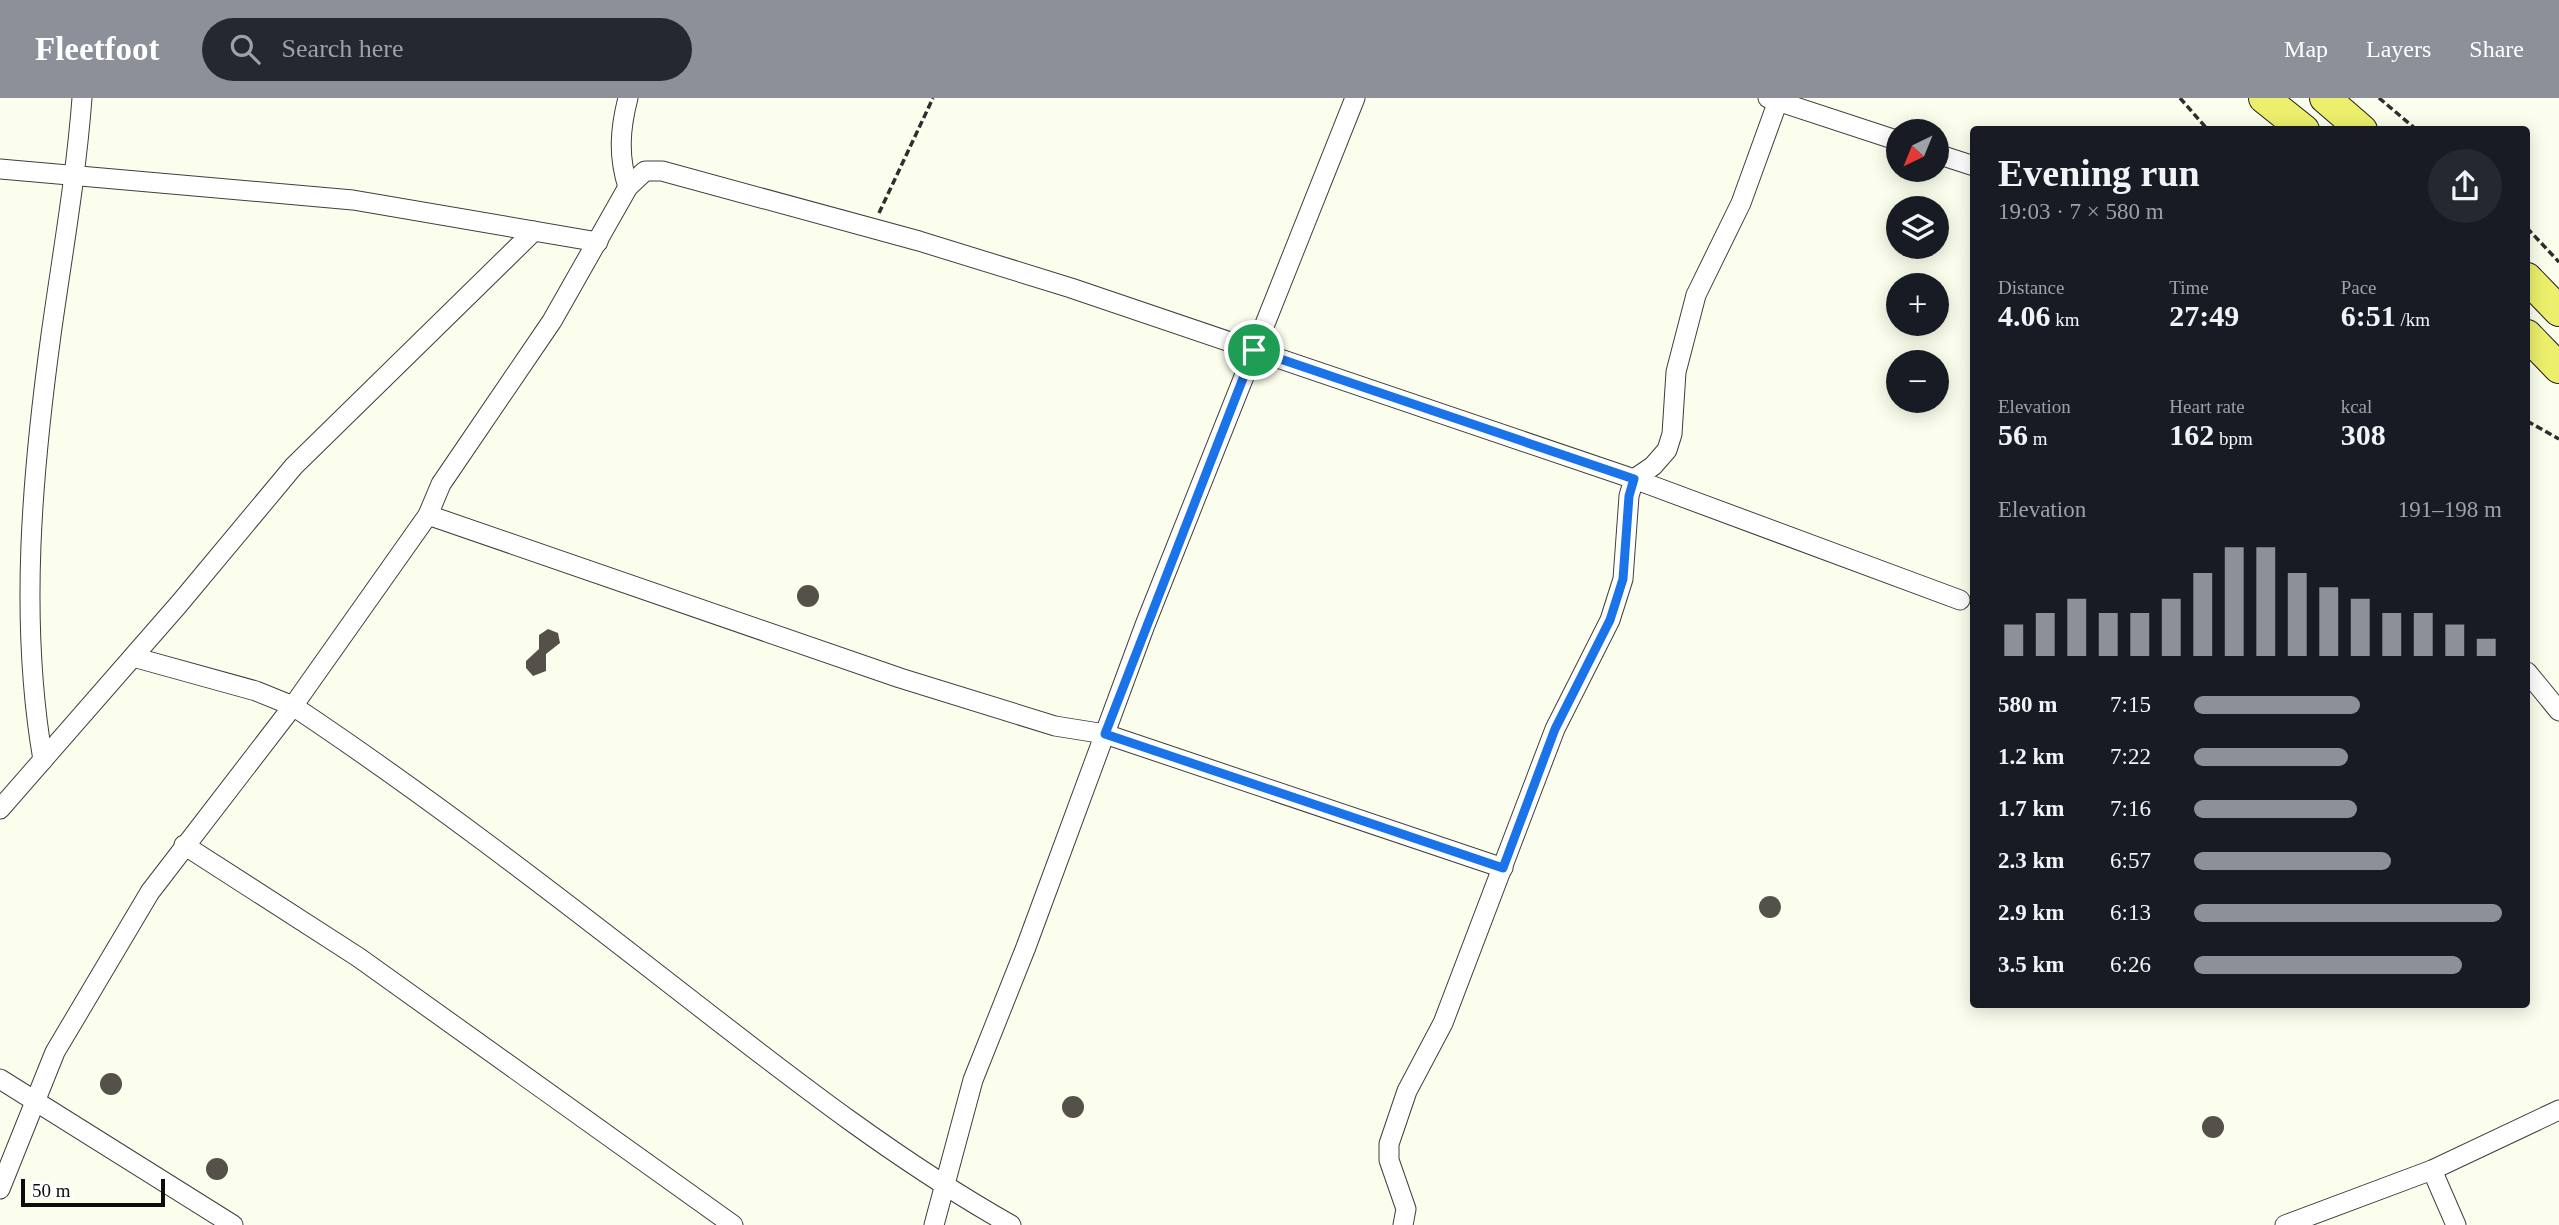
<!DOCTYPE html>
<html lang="en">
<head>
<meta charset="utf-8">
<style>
	body { margin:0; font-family:"Times New Roman",serif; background:#242831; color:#f1f3f6; height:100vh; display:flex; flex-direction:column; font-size:26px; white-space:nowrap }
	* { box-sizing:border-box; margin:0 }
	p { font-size:23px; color:#9ea1a6 }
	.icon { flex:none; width:38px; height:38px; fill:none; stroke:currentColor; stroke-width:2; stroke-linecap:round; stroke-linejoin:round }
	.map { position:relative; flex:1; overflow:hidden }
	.drawer { position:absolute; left:1970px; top:28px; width:560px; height:882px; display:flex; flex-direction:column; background:#171b24; border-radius:7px; box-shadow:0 4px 18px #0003 }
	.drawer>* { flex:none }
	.needle { width:46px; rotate:223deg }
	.tools { position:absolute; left:1886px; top:21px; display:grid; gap:14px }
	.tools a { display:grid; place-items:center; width:63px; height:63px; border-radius:50%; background:#171b24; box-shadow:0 4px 18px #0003; font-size:35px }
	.scale { position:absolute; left:21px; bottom:18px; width:144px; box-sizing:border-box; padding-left:7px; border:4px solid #0c0c0c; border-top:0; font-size:19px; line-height:24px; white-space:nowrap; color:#0c0c0c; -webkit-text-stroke:5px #fff; paint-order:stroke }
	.pin { position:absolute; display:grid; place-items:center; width:60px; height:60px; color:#fff; margin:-30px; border:4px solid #fff; border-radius:50%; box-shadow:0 2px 7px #0007 }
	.round { display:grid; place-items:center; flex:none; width:74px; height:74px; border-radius:37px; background:#242831 }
	.headline { display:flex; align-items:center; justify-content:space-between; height:119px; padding:0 28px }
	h1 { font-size:38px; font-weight:700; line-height:52px }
	.stats { display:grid; grid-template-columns:repeat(3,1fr); gap:10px; height:119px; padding:7px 28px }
	.stats div { display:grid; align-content:center }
	.stats b { font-size:30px; font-weight:700 }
	.stats small { font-size:19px; font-weight:400 }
	.stats p { font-size:19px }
	.chart { height:196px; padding:14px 28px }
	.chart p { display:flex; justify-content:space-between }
	.chart svg { width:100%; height:126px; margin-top:7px; stroke:#8c9099; stroke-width:6 }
	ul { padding:0 28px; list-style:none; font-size:23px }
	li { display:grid; grid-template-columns:112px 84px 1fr; align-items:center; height:52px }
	li i { height:18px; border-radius:9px; background:#8c9099 }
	header { display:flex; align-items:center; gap:42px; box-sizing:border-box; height:98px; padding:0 35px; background:#8c9099; color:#fff }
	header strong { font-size:33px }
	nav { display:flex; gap:38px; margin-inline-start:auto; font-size:24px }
	.search { width:490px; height:63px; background:#242831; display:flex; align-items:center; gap:18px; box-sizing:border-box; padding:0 24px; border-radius:38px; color:#9ea1a6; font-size:26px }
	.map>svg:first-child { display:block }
	.building { fill:#54514a }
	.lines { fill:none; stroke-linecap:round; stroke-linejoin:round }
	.minor-casing { stroke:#3f3f3f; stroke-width:21 }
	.primary-casing { stroke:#1d1d1d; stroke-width:32 }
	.path { stroke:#2e2e2e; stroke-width:3.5; stroke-dasharray:7 3.5; stroke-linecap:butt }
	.minor { stroke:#fff; stroke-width:19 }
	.primary { stroke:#ebef6c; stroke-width:30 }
	.route-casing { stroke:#fff; stroke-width:14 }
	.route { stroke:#1a73e8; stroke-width:9 }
</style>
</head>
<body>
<header>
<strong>Fleetfoot</strong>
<div class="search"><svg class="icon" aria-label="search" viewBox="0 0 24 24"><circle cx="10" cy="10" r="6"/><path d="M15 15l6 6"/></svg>Search here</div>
<nav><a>Map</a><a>Layers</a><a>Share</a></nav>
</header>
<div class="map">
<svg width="2559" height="1127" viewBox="0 0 2559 1127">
	<rect width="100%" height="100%" fill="#fcfeed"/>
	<g class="building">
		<circle cx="808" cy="498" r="11"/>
		<polygon points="548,531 558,535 560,545 546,556 546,573 533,578 526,570 526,563 539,551 539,537"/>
		<circle cx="1770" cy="809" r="11"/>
		<circle cx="111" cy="986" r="11"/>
		<circle cx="1073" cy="1009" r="11"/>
		<circle cx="2213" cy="1029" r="11"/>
		<circle cx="217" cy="1071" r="11"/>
	</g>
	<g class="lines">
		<g class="minor-casing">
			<g id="minor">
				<polyline points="1768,0 1899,43"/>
				<polyline points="1937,56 1974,68"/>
				<polyline points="0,71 353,102 598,144"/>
				<path d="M628,89C618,58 620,31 628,0"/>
				<polyline points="428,417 900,580 1055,628 1105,636 1503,770"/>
				<path d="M133,559L256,593L293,608C422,694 547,790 669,885C780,971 889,1058 1011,1127"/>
				<polyline points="2527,574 2559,613"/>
				<path d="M43,662C19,523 32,376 51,237C62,158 76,80 82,0"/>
				<polyline points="0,711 179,506 294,368 534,133"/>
				<polyline points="184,747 358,859 733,1127"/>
				<polyline points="0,981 233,1127"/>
				<polyline points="2432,1072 2456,1127"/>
				<polyline points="0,1091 55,954 150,794 293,608 428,417 441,386 552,223 628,89 645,73 662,73 919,143 1071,190 1634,381 1960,502"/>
				<polyline points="934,1127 973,982 1026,849 1145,527 1355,0"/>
				<polyline points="1403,1127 1406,1111 1389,1062 1389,1046 1407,993 1443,925 1555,631 1610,522 1623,481 1629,398 1634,381 1653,368 1667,352 1672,336 1676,274 1696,197 1741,105 1778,3"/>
				<polyline points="2285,1127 2432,1072 2559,1012"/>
			</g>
		</g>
		<g class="primary-casing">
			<g id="primary">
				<polyline points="2264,0 2304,32"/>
				<polyline points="2325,0 2362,32"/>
				<polyline points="2527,180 2559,213"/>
				<polyline points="2527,237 2559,270"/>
			</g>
		</g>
		<g class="path">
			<polyline points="2180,0 2208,32"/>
			<polyline points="2379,0 2417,32"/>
			<polyline points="879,115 933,0"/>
			<polyline points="2527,130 2559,164"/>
			<polyline points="2527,323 2559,341"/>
		</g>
		<use href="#minor" class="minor"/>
		<use href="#primary" class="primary"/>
	</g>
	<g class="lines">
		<g class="route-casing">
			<polygon id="route" points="1254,252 1634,381 1629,398 1623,481 1610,522 1555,631 1503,770 1105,636"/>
		</g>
		<use href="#route" class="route"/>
	</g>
</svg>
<div class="tools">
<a><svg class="needle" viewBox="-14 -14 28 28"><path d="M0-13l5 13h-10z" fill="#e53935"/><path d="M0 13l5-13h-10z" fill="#9ea1a6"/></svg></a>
<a><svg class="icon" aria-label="layers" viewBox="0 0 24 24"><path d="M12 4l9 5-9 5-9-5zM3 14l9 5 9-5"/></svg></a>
<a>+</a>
<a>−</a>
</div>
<div class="scale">50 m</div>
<div class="pin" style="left:1254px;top:252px;background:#1e9e55"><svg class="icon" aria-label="arrive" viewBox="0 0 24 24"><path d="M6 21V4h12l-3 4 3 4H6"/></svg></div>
<section class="drawer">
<div class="headline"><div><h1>Evening run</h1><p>19:03 · 7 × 580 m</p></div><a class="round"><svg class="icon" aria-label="share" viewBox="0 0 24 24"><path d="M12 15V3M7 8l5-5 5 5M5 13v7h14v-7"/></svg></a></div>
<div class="stats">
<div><p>Distance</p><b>4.06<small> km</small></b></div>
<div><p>Time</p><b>27:49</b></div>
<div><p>Pace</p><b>6:51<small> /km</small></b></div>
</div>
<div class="stats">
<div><p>Elevation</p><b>56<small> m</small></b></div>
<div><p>Heart rate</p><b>162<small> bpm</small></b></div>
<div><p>kcal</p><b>308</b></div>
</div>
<div class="chart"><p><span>Elevation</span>191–198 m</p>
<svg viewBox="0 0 160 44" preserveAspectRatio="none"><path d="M5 44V33M15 44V29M25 44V24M35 44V29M45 44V29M55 44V24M65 44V15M75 44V6M85 44V6M95 44V15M105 44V20M115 44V24M125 44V29M135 44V29M145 44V33M155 44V38"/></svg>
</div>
<ul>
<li><b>580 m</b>7:15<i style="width:54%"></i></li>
<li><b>1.2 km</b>7:22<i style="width:50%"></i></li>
<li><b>1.7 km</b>7:16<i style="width:53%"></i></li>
<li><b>2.3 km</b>6:57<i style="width:64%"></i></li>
<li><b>2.9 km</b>6:13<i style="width:100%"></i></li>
<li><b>3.5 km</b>6:26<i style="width:87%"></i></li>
</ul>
</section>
</div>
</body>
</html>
